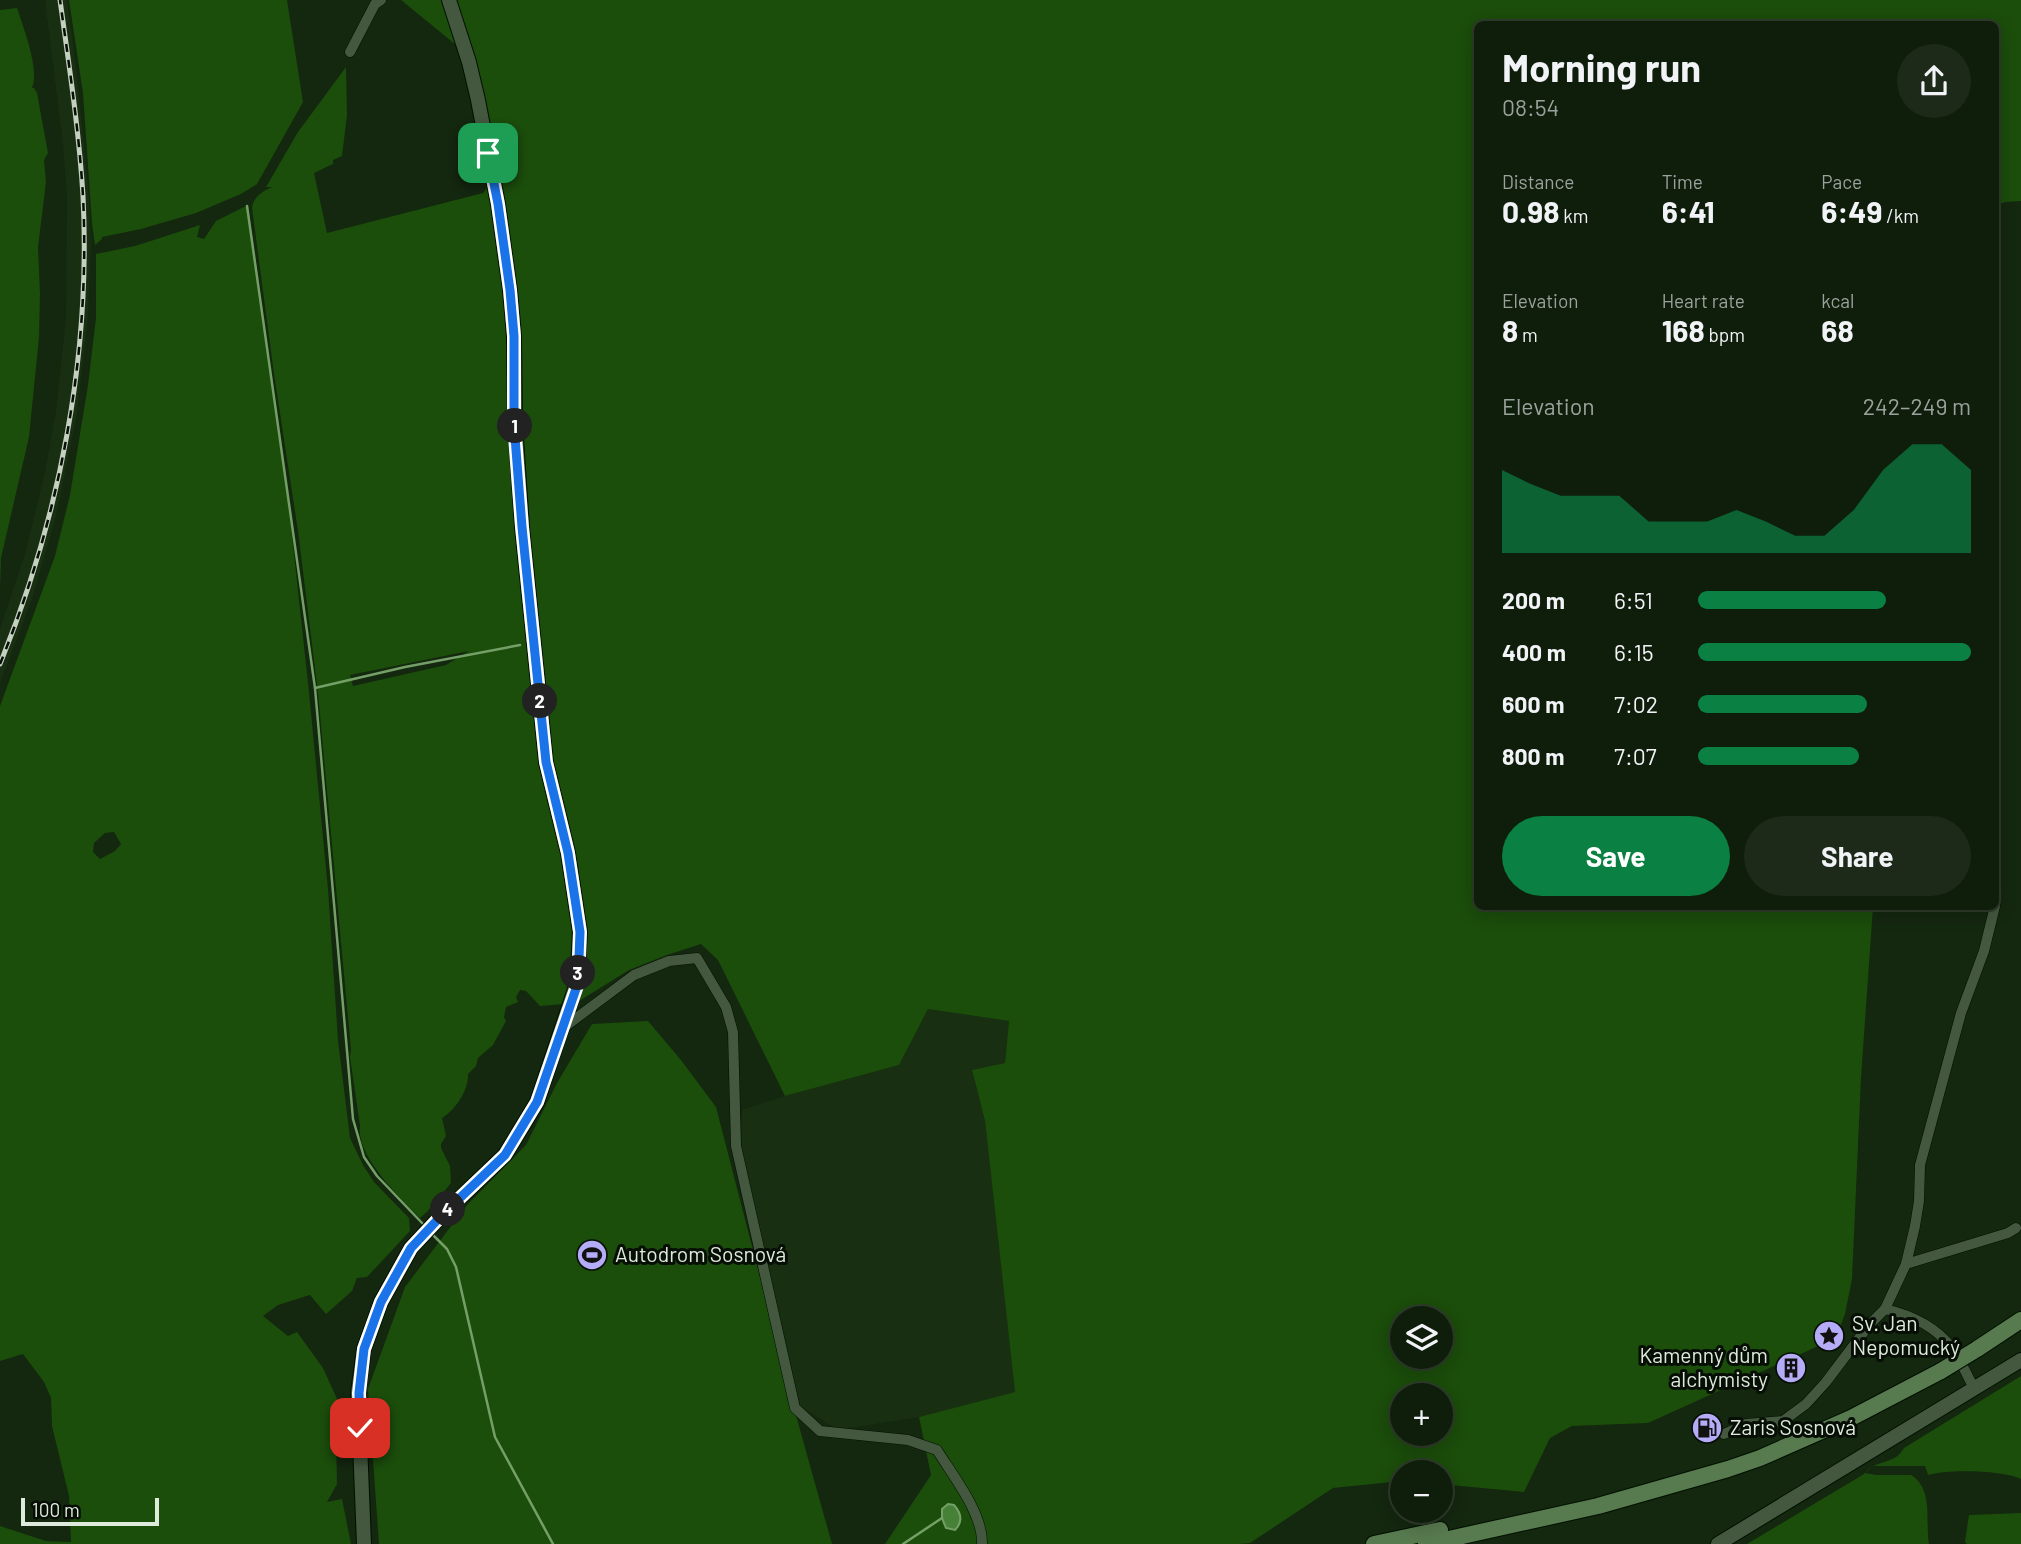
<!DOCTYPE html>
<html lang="en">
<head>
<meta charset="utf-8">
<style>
	body { margin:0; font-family:Barlow,sans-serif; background:#1d2a19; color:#f1f3f6; height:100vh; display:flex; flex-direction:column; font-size:26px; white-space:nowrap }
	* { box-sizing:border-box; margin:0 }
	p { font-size:23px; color:#9ba29d }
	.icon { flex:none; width:38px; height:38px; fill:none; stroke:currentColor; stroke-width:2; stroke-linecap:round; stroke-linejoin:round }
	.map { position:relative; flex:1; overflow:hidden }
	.side { position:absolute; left:1474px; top:21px; width:525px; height:889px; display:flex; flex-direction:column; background:#0f1d0b; border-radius:10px; box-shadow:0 4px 18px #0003,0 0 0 2px #2f3b2c }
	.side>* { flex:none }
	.fabs { position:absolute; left:1390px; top:1306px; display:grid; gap:14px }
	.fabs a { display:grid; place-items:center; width:63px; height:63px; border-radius:50%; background:#0f1d0b; box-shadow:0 4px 18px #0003,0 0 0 2px #2f3b2c; font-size:35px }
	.scale { position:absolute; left:21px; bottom:18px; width:138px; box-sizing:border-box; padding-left:7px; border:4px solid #deeadb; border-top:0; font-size:19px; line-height:24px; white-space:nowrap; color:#deeadb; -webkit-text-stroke:5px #060e05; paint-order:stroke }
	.pin { position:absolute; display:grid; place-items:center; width:60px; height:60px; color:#fff; margin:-30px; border-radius:14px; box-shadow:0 4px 10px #0006 }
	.km { position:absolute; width:35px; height:35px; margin:-18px; border-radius:50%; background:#222; color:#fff; font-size:19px; line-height:35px; text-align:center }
	.round { display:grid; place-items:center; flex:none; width:74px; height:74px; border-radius:37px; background:#1d2a19 }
	.headline { display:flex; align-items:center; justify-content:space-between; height:119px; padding:0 28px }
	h1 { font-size:38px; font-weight:700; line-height:52px }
	.figures { display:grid; grid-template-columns:repeat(3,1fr); gap:10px; height:119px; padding:7px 28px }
	.figures div { display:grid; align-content:center }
	.figures b { font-size:30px; font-weight:700 }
	.figures small { font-size:19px; font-weight:400 }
	.figures p { font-size:19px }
	.chart { height:196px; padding:14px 28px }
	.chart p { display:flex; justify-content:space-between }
	.chart svg { width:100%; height:126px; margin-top:7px; fill:#0b8043; opacity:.7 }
	.cta { display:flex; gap:14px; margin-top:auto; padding:14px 28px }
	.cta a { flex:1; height:80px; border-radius:42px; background:#0b8043; color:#fff; font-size:28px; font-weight:700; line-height:80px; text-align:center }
	.cta a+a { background:#1d2a19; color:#f1f3f6 }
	ul { padding:0 28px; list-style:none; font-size:23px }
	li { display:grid; grid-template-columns:112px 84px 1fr; align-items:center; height:52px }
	li i { height:18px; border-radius:9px; background:#0b8043 }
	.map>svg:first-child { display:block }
	.built { fill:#182f11 }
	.green { fill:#1b4d0b; fill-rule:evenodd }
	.water { fill:#478037; stroke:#74a068; stroke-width:2 }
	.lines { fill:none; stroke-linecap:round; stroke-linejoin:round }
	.stream { stroke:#74a068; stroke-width:2.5 }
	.street-casing { stroke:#011000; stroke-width:11 }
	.secondary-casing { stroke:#011000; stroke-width:16 }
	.primary-casing { stroke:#011000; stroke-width:18 }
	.street { stroke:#43583e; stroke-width:10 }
	.secondary { stroke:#43583e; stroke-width:14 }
	.primary { stroke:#587a4f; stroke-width:16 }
	.rail-casing { stroke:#c4d1c0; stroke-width:5 }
	.rail { stroke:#060e05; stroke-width:2.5; stroke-dasharray:8; stroke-linecap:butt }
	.primary-bridge-casing { stroke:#011000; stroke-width:18; stroke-linecap:butt }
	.primary-bridge { stroke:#587a4f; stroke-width:16 }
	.route-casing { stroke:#fff; stroke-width:14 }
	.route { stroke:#1a73e8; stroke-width:9 }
	.labels { text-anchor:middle; stroke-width:6; stroke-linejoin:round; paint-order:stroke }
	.poi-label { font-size:21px; fill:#deeadb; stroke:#060e05; text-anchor:start }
</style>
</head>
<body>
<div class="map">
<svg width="2021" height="1544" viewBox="0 0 2021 1544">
	<rect width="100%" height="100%" fill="#14270f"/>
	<g class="built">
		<polygon points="45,0 67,0 76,67 89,195 91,246 88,318 77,414 56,517 32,599 0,683 0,629 25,554 45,472 56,411 66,317 67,197 63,144"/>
		<polygon points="928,1009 1009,1021 1005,1063 972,1070 985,1121 1015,1392 919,1417 838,1430 800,1406 741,1152 742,1110 785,1096 899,1065"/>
	</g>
	<g class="green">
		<polygon points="69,0 287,0 303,102 257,184 241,194 196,213 141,229 102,237 102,239 95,245 92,223 83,93"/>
		<path d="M401,0H2021V201L2006,202L1995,205V24H1477V906L1873,907L1861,1078L1852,1279L1845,1314L1839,1330L1825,1343L1648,1423L1572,1426L1550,1438L1524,1492L1440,1484V1472H1402V1481L1333,1488L1250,1543L1240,1544H885L931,1475L919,1417L1015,1392L985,1121L972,1070L1005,1063L1009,1021L928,1009L899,1065L785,1096L718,960L701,944L667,955L629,970L576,1003L540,1006L526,991L520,990L516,997L518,1002L506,1007L504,1017L506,1021L493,1045L478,1058L476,1066L468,1074C469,1090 455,1110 442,1118L446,1136L441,1144V1148L450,1166L451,1183L427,1212L420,1218C399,1197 356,1156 360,1126L350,1057L351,1050L318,693L298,531L274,374L252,208C253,197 263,191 272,187H266L298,132L346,67L347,115L342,156L333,160V164L314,173L327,233L483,193L486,189L496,187L472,58ZM469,651L446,665L353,686L350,675ZM1402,1318H1440V1356H1402ZM1402,1395H1440V1433H1402Z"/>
		<path d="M17,8C23,27 40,69 32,88H34L37,93L48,153L44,160L46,182L38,247L40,294L39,337L29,437L1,558L0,589V10Z"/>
		<path d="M248,205L289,508L309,692L328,889L338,1040L350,1138L363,1165L374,1182L409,1218L410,1231L367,1277L357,1278L352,1291L326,1314L310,1295L278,1305L263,1316L288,1336L297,1332L323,1368L349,1425L336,1434L337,1484L327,1502L342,1499L351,1544H0V1526L46,1541L71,1542L69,1496L52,1426L51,1398L44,1382L23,1354L0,1361V706L55,556L70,495L88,385L96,318V254L135,246L200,225L197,237L204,239L216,221ZM114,832L121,844L115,851L100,859L93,852L94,843L105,833Z"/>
		<polygon points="648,1021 681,1060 716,1107 792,1401 832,1544 379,1544 368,1389 405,1287 467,1205 526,1145 557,1083 592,1024"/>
		<path d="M2021,1376V1479C2003,1470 1947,1469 1928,1475L1925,1466H1873L1865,1473L1876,1475H1911C1934,1489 1925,1521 1929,1544H1747L1864,1474C1874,1462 1884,1464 1896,1457C1899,1455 1902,1451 1904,1448Z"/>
		<polygon points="2021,1513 2021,1544 1967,1544 1965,1542 1969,1515"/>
	</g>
	<path class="water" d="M948,1504L954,1505C962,1514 963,1522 955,1530L946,1528L942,1518V1509Z"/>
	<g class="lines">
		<g class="stream">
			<polyline points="247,206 315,688 353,1119 364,1157 377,1176 424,1225"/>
			<polyline points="315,688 405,667 520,645"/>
			<polyline points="431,1233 447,1249 456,1267 495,1437 553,1544"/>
			<polyline points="903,1544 942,1518"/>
		</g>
		<g class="street-casing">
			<g id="street">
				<polyline points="350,52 375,4 381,0"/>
				<path d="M563,1028L634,975L669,961L697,958L726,1007L733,1032L736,1146L795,1408L820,1431L908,1440L937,1450C953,1476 983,1513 982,1544"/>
				<polyline points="1906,1264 2008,1233 2016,1228"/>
				<path d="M1885,1309C1911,1315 1936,1327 1952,1348C1961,1360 1967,1376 1974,1388"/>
				<polyline points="1724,1434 1746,1424 1783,1421 1806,1404 1826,1382 1869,1325 1885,1309 1906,1264 1915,1226 1919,1201 1920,1165 1961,1013 1984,951 1995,906"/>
			</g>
		</g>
		<g class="secondary-casing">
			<g id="secondary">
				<polyline points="364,1544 358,1393 364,1349 381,1302 411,1248 442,1215 505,1155 537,1102 577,983 580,932 568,853 546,762 522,527 515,424 514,336 510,290 498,204 478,100 469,62 449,0"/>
				<polyline points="1718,1544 2021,1360"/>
			</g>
		</g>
		<g class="primary-casing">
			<g id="primary">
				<polyline points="1977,1349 2021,1320"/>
				<polyline points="1374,1544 1440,1530"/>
				<polyline points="1426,1544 1598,1506 1728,1469 1760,1458 1851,1418 1941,1371"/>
			</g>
		</g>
		<use href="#street" class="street"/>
		<use href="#secondary" class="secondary"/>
		<use href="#primary" class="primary"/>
		<g class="rail-casing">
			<path id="rail" d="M0,664C60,517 91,355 83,196C79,130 69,65 60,0"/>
		</g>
		<use href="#rail" class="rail"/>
		<g class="primary-bridge-casing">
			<polyline id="primary-bridge" points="1941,1371 1977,1349"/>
		</g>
		<use href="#primary-bridge" class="primary-bridge"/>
	</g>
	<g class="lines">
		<g class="route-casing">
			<polyline id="route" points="360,1428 359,1393 364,1349 381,1302 411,1248 442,1215 505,1155 537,1102 578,983 580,932 568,853 546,762 522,527 514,424 514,336 510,290 498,204 488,153"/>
		</g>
		<use href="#route" class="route"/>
	</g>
	<defs>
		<g id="stadium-disc" transform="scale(1.575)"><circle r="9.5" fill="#b5acf8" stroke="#060e05"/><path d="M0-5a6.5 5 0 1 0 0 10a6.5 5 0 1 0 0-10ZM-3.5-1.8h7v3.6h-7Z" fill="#111"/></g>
		<g id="sight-disc" transform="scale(1.575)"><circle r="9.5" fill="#b5acf8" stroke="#060e05"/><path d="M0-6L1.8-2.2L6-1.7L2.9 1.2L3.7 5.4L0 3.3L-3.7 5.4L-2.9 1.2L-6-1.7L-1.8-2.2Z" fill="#111"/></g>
		<g id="building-disc" transform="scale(1.575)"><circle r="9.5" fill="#b5acf8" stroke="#060e05"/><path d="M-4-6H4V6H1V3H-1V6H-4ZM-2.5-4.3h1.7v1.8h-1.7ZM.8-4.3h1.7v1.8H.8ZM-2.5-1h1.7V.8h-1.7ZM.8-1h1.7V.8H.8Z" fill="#111"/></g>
		<g id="fuel-disc" transform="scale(1.575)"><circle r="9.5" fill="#b5acf8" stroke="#060e05"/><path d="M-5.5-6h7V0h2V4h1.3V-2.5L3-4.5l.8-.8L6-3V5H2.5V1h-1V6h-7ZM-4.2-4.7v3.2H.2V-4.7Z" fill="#111"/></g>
	</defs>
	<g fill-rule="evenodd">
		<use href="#stadium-disc" x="592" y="1255"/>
		<use href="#sight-disc" x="1829" y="1336"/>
		<use href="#building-disc" x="1791" y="1368"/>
		<use href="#fuel-disc" x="1707" y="1428"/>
	</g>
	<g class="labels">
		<g class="poi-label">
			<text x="615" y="1262">Autodrom Sosnová</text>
			<text x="1852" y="1331">Sv. Jan<tspan x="1852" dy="24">Nepomucký</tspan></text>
			<text x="1768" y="1363" text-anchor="end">Kamenný dům<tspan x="1768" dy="24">alchymisty</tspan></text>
			<text x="1730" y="1435">Zaris Sosnová</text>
		</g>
	</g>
</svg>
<div class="fabs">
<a><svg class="icon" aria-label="layers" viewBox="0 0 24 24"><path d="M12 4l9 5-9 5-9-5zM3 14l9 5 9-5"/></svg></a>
<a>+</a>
<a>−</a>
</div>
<div class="scale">100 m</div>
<div class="pin" style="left:488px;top:153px;background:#1e9e55"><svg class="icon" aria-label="arrive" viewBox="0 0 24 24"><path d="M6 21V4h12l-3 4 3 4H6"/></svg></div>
<div class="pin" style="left:360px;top:1428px;background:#d93025"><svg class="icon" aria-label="check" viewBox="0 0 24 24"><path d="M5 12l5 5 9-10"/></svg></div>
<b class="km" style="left:515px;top:426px">1</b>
<b class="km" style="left:540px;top:701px">2</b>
<b class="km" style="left:578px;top:973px">3</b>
<b class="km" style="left:448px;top:1209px">4</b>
<section class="side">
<div class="headline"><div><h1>Morning run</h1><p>08:54</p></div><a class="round"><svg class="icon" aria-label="share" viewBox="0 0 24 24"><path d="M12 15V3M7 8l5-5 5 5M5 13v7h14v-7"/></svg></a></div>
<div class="figures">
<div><p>Distance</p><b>0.98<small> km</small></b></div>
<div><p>Time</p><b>6:41</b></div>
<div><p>Pace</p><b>6:49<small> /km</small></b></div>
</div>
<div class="figures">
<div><p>Elevation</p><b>8<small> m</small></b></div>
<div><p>Heart rate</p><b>168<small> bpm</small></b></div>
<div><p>kcal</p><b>68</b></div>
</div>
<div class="chart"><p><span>Elevation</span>242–249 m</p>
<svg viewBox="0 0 160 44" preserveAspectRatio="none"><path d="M0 44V15L10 20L20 24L30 24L40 24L50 33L60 33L70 33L80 29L90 33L100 38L110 38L120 29L130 15L140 6L150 6L160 15V44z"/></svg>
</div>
<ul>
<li><b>200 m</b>6:51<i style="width:69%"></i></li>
<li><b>400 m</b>6:15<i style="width:100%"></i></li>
<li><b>600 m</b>7:02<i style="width:62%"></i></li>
<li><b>800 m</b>7:07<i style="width:59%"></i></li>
</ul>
<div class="cta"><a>Save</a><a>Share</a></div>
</section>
</div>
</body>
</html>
